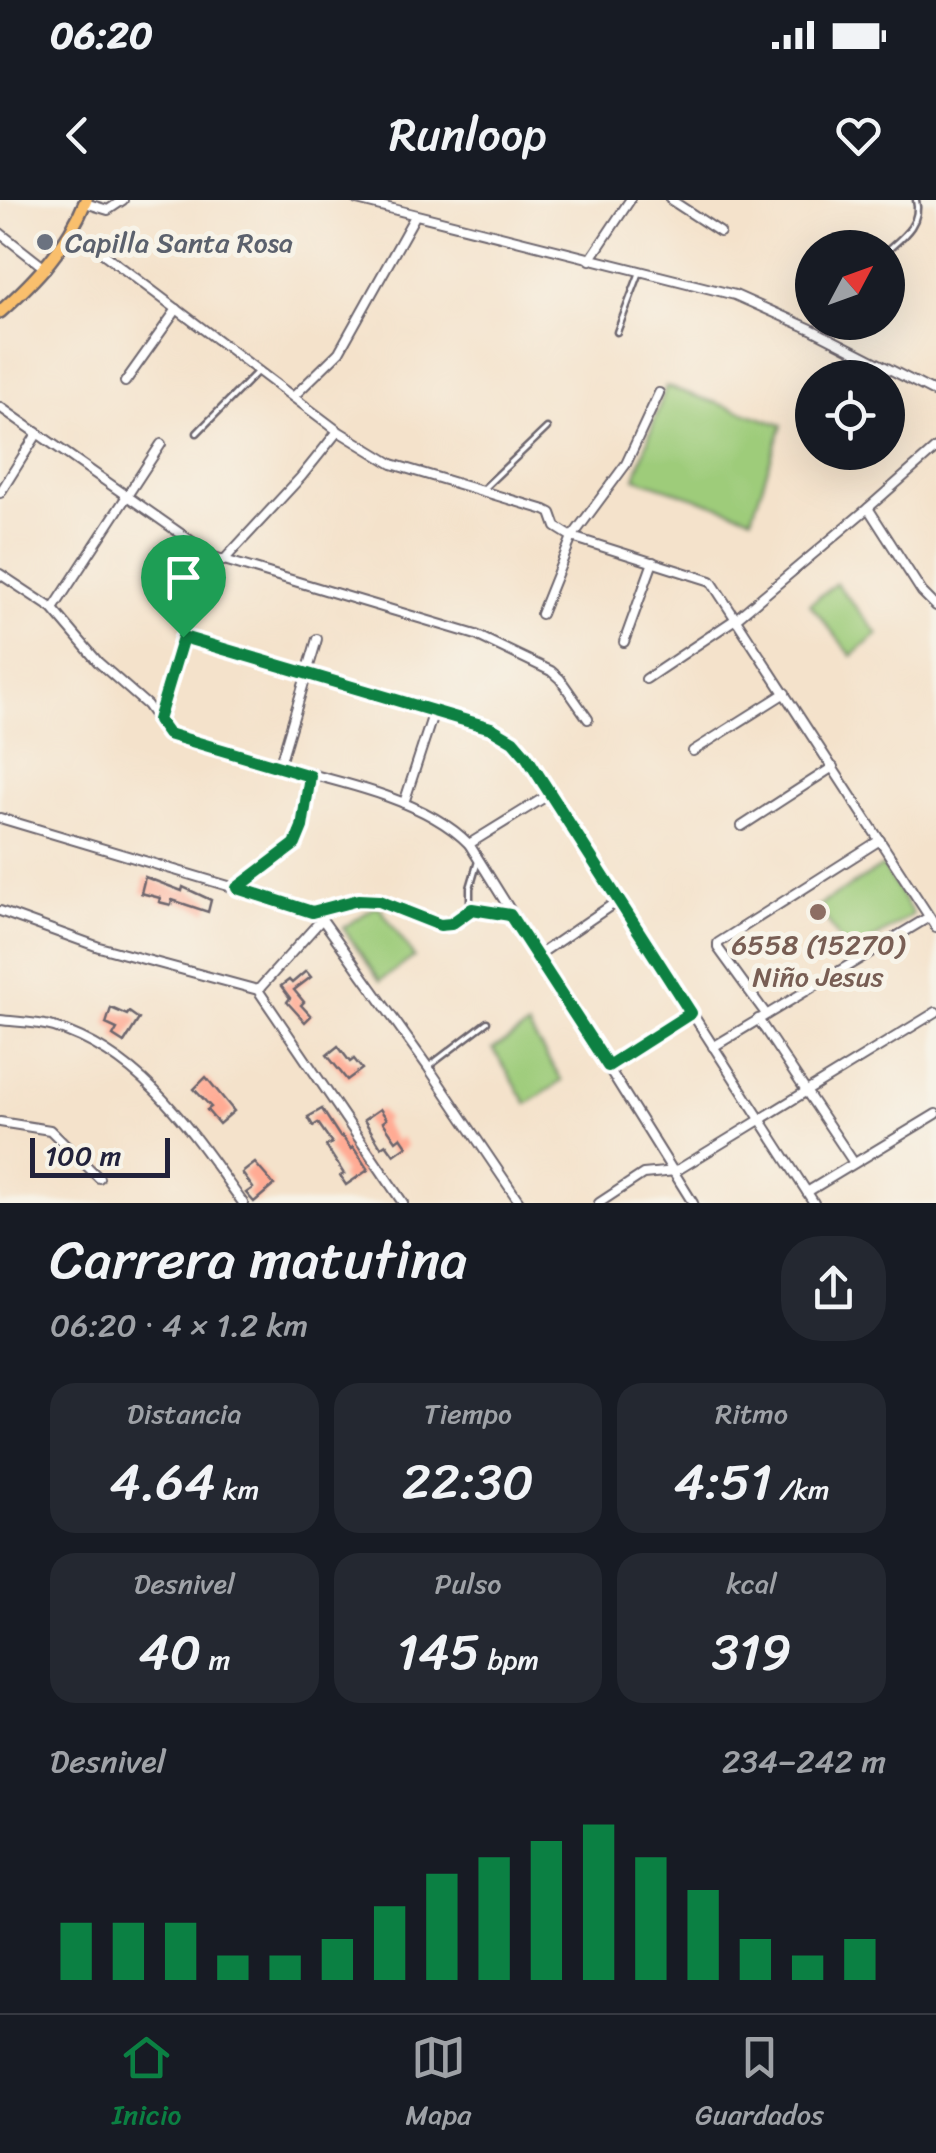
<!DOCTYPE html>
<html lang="es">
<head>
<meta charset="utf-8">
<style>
	body { margin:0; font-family:Sriracha,sans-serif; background:#242831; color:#f1f3f6; height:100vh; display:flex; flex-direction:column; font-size:38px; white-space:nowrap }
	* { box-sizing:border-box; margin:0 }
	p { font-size:32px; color:#9ea1a6 }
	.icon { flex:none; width:55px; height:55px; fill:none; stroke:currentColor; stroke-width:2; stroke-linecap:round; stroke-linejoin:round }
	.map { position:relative; height:1003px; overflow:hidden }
	.details { display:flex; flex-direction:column; background:#171b24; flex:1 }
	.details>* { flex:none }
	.needle { width:65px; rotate:49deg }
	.fabs { position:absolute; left:795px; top:30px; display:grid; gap:20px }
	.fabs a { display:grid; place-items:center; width:110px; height:110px; border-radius:50%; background:#171b24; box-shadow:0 10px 40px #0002; font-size:50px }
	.scale { position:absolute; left:30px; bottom:25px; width:140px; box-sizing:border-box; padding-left:10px; border:5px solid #22223b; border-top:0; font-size:28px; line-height:35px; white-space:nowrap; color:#22223b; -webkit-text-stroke:8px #f7f3e8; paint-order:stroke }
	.pin { position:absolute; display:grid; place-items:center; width:85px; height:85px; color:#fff; margin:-102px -42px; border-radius:50% 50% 50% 0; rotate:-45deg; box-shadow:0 0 10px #0007 }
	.pin .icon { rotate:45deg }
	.round { display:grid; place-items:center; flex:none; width:105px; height:105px; border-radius:40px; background:#242831 }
	.summary { display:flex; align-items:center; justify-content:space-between; height:170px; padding:0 50px }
	h1 { font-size:55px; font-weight:600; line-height:75px }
	.metrics { display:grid; grid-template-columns:repeat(3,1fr); gap:15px; height:170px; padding:10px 50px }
	.metrics div { display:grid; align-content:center; border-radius:25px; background:#242831; text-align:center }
	.metrics b { font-size:50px; font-weight:600 }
	.metrics small { font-size:28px; font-weight:400 }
	.metrics p { font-size:28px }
	.chart { height:280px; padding:20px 50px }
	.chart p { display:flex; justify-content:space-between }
	.chart svg { width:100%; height:180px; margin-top:10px; stroke:#0b8043; stroke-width:6 }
	.status { display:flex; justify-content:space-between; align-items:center; height:70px; padding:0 50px; background:#171b24; direction:ltr }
	.status svg { height:28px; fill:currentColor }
	header { display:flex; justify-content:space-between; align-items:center; height:130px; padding:0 50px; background:#171b24; font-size:45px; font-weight:600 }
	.menu { display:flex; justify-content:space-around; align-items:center; height:140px; border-top:2px solid #363941; background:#171b24; font-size:28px; color:#9ea1a6 }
	.menu a { display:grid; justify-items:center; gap:5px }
	.menu .on { color:#0b8043 }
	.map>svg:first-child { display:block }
	.green { fill:#9ecc7a; stroke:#60775a; stroke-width:2.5 }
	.building { fill:#ffab94 }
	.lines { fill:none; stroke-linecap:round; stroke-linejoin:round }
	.service-casing { stroke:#6c656d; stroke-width:9 }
	.minor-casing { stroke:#6c656d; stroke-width:12 }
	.primary-casing { stroke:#6c656d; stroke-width:16 }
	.service { stroke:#fff; stroke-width:4 }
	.minor { stroke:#fff; stroke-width:8 }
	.primary { stroke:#f9bf6d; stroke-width:11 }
	.route-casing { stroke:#fff; stroke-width:20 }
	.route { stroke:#0b8043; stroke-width:12 }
	.worship-dot { fill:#6b7280; stroke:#f7f3e8; stroke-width:4 }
	.education-dot { fill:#8d6e63; stroke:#f7f3e8; stroke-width:4 }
	.labels { text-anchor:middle; stroke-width:10; stroke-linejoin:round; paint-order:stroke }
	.worship-label { font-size:28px; fill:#5b616d; stroke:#f7f3e8; text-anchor:start }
	.education-label { font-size:28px; fill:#785e54; stroke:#f7f3e8 }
</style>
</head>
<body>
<div class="status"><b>06:20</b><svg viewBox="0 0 49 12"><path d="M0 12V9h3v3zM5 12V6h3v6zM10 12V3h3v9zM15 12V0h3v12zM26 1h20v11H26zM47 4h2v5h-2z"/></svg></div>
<header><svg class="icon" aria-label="back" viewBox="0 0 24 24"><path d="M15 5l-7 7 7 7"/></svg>Runloop<svg class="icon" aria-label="heart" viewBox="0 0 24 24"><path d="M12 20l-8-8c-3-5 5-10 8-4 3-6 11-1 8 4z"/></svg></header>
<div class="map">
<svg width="936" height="1003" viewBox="0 0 936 1003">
	<rect width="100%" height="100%" fill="#f7f3e8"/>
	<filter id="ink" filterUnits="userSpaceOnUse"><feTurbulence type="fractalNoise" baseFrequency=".01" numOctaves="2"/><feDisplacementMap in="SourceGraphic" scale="20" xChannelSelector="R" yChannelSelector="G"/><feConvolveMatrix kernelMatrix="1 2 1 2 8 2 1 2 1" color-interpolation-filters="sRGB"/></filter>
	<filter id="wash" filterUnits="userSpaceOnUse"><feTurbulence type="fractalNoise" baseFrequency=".0048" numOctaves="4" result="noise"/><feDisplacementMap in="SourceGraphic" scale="40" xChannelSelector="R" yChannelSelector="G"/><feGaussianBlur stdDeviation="2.25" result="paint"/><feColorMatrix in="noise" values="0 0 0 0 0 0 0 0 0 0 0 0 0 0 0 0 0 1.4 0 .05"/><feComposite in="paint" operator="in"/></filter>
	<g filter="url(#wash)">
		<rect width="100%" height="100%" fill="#f4e2cb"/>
		<g class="green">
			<polygon points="666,186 782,225 752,317 635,278"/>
			<polygon points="836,383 878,434 852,456 810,404"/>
			<polygon points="883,666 913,714 849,755 818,706"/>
			<polygon points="378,705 414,757 380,781 343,728"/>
			<polygon points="528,827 562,881 527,904 493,849"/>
		</g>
		<g id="blocks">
			<g class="building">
				<polygon points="145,677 182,691 183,687 211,700 208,712 172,700 171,705 159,702 160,698 141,693"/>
				<polygon points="306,771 311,777 294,790 304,802 301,805 311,816 305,822 287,802 290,798 281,786 289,780 292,783"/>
				<polygon points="111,808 127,815 129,812 139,819 124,843 113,836 117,829 106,824"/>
				<polygon points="338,846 350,862 354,859 362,869 347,880 327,855"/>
				<polygon points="206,877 234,911 219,924 207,910 211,907 194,889"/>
				<polygon points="322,909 340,937 342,936 351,949 353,947 368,970 346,985 340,976 344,974 326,946 332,943 318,923 313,926 308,917"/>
				<polygon points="380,909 387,919 383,922 396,941 401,937 407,946 394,955 386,944 381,947 364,920"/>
				<polygon points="255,963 274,985 254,1002 246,993 253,988 242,973"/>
			</g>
		</g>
	</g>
	<g filter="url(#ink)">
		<use href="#blocks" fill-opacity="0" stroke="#6c656d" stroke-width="2.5"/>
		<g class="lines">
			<g class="service-casing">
				<g id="service">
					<path d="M888,50C903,37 922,23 916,0"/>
					<polyline points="617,132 640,72"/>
					<polyline points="197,233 258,171"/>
					<polyline points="483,289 547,228"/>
					<polyline points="470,710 470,688 478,661"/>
					<path d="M312,712C378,691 380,704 440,725L451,724L472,709L510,715"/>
					<polyline points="428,867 487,822"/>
				</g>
			</g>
			<g class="minor-casing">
				<g id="minor">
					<polyline points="357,0 735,95 811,129 936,193"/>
					<polyline points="671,0 720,32"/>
					<polyline points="85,3 108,10 123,0"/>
					<polyline points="72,30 338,231 392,264 545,310 551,313 556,327 572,337 711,381 936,727"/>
					<polyline points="0,33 46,69"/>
					<polyline points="590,60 630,0"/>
					<polyline points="125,182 177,109"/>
					<polyline points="293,197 339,152 415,16"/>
					<polyline points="0,207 214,357 476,435 551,471 560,479 588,519"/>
					<polyline points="936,248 868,308 922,392 936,406"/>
					<polyline points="0,293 37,234"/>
					<polyline points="223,361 301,277 338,231"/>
					<path d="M0,374L53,409L98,462L147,505L168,534C253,570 406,579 469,644L693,1003"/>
					<polyline points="53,409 161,244"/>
					<polyline points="541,414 572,337 626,264 659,193"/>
					<polyline points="183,437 491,528 513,541 526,555 814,1003"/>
					<polyline points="624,442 653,362"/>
					<polyline points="646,479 737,418 868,308"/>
					<polyline points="158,521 198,386 214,357"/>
					<polyline points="693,551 785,493"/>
					<polyline points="279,567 317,439"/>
					<polyline points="404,603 434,511"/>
					<polyline points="0,618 299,707 322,719 428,867 520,1003"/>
					<polyline points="742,626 833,567"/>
					<polyline points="469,644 550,594"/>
					<polyline points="237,688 295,644 302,627 310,576"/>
					<polyline points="0,711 99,747 258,790 403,1003"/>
					<polyline points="537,756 619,700"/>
					<polyline points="258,790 322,719"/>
					<polyline points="766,814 718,748 718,743 880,640"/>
					<polyline points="758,819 854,963"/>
					<path d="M0,820C18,822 37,822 54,827C143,855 191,931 243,1003"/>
					<polyline points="713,847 929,717"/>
					<polyline points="608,867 691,813"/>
					<polyline points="0,922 50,930 99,978"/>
					<polyline points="807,992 936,914"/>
					<polyline points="599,1003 643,974 676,971 936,812"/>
				</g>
			</g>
			<g class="primary-casing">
				<path id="primary" d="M0,112C37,79 67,47 86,0"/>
			</g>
			<use href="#service" class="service"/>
			<use href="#minor" class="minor"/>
			<use href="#primary" class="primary"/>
		</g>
	</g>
	<g class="lines" filter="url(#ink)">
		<g class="route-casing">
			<polygon id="route" points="183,437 491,528 513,541 526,556 691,813 608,866 510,715 472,709 451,724 440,725 379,701 358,700 312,712 237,688 295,644 302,627 310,576 168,534 158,520"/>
		</g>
		<use href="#route" class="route"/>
	</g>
	<circle class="worship-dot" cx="45" cy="42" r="10"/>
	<circle class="education-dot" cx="818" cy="712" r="10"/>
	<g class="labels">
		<g class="worship-label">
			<text x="65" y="52">Capilla Santa Rosa</text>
		</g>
		<g class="education-label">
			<text x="818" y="754">6558 (15270)<tspan x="818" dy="32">Niño Jesus</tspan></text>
		</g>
	</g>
</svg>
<div class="fabs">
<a><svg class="needle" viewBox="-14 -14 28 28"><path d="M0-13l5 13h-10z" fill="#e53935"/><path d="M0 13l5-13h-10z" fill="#9ea1a6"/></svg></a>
<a><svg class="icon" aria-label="locate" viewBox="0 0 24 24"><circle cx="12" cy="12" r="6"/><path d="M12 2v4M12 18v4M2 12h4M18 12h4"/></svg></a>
</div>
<div class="scale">100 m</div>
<div class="pin" style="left:183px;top:437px;background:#1e9e55"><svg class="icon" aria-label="arrive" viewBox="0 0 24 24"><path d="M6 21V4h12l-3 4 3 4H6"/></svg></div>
</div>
<section class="details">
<div class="summary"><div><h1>Carrera matutina</h1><p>06:20 · 4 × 1.2 km</p></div><a class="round"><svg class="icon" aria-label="share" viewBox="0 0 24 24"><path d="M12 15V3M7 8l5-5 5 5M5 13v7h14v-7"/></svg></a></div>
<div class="metrics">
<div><p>Distancia</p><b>4.64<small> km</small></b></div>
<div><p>Tiempo</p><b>22:30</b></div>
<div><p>Ritmo</p><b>4:51<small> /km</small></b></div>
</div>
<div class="metrics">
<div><p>Desnivel</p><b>40<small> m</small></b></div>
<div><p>Pulso</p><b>145<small> bpm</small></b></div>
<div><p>kcal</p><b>319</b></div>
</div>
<div class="chart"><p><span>Desnivel</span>234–242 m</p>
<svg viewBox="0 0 160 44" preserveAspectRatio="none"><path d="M5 44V30M15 44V30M25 44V30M35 44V38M45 44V38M55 44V34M65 44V26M75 44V18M85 44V14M95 44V10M105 44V6M115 44V14M125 44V22M135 44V34M145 44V38M155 44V34"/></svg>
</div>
</section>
<nav class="menu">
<a class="on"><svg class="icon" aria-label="home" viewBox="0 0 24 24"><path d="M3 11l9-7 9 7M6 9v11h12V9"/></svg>Inicio</a>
<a><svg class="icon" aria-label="map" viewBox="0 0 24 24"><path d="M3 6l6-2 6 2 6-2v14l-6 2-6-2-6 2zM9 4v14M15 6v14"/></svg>Mapa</a>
<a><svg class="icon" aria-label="saved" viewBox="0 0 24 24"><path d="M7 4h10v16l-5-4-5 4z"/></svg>Guardados</a>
</nav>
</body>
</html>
